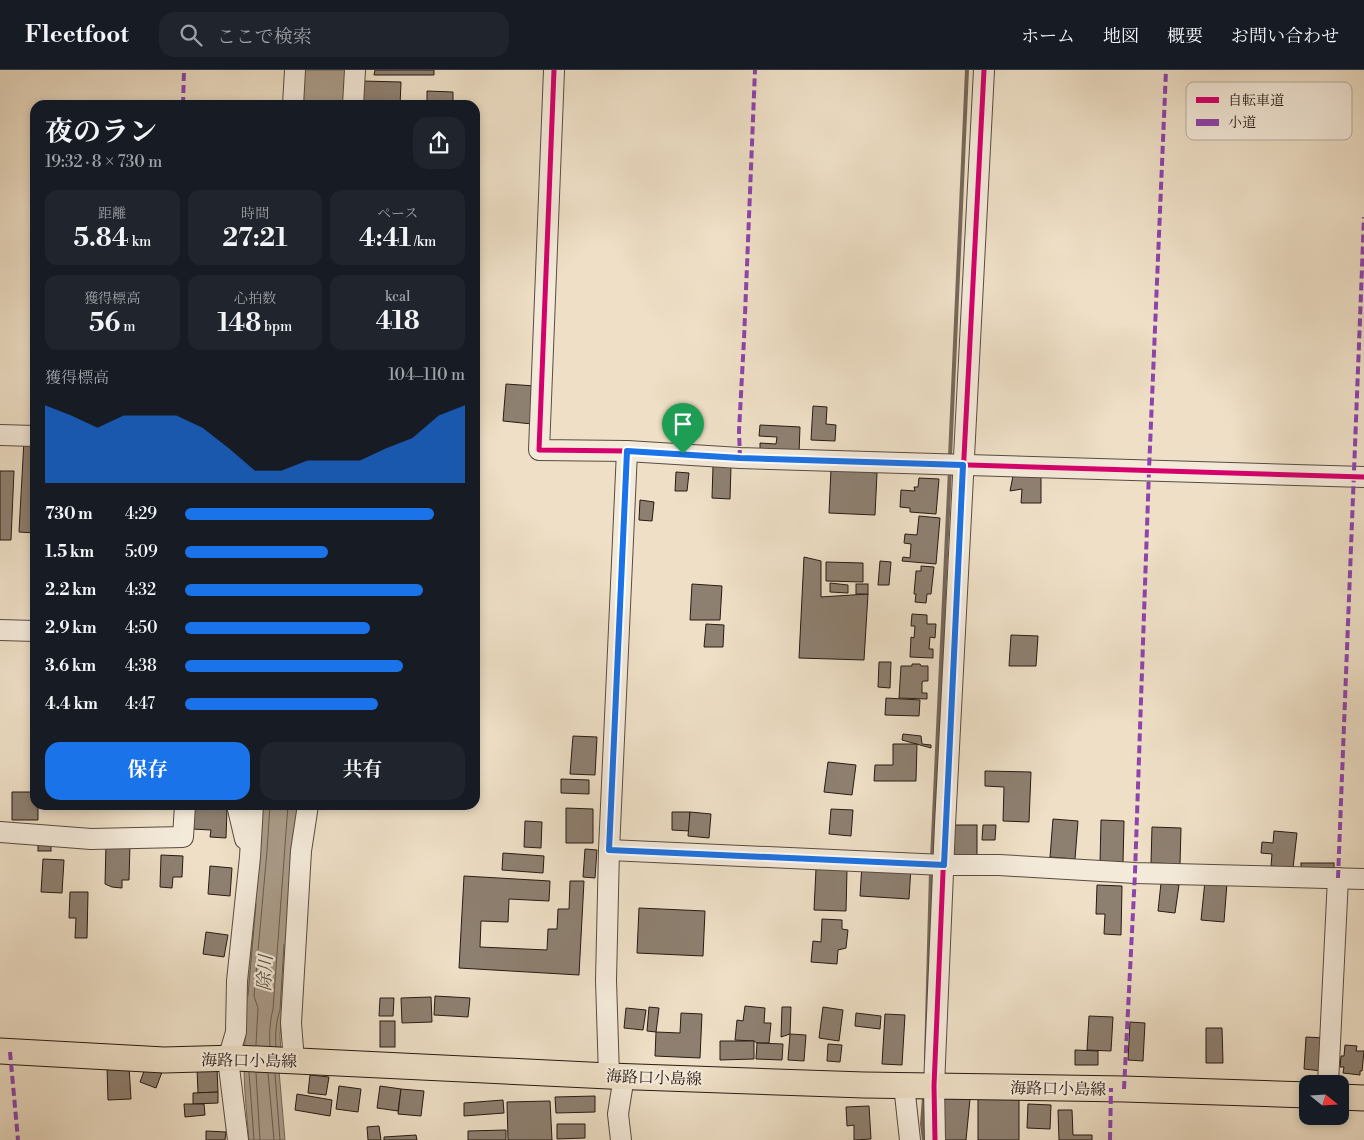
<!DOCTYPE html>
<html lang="ja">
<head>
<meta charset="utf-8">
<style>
	body { margin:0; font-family:"Libre Bodoni","Noto Serif JP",serif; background:#20242c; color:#f1f3f6; height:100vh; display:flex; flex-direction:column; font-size:19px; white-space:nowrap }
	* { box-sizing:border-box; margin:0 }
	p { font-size:16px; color:#9ea1a6 }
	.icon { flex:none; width:28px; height:28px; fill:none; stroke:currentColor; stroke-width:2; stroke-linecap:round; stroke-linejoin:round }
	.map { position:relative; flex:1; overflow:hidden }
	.drawer { position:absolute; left:30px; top:30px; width:450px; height:710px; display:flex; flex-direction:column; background:#171b24; border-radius:15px; box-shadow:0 2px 8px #0003 }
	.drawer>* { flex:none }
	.needle { width:32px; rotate:108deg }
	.fabs { position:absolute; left:1299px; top:1005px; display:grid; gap:10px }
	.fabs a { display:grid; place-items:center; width:50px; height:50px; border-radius:10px; background:#171b24; box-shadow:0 2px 8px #0003; font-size:25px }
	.pin { position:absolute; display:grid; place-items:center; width:42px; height:42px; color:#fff; margin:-51px -21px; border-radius:50% 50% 50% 0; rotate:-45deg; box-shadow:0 0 5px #0007 }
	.pin .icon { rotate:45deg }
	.round { display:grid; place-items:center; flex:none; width:52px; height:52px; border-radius:15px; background:#20242c }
	.overview { display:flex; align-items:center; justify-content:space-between; height:85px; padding:0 15px }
	h1 { font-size:28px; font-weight:700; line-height:38px }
	.metrics { display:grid; grid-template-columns:repeat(3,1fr); gap:8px; height:85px; padding:5px 15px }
	.metrics div { display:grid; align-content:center; border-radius:12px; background:#20242c; text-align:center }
	.metrics b { font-size:25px; font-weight:700 }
	.metrics small { font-size:14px; font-weight:400 }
	.metrics p { font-size:14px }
	.chart { height:140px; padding:10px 15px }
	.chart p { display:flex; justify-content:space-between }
	.chart svg { width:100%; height:90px; margin-top:5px; fill:#1a73e8; opacity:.7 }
	.primary-button { display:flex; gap:10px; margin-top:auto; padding:10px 15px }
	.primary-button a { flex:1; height:58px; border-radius:15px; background:#1a73e8; color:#fff; font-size:20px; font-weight:700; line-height:58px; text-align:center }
	.primary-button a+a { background:#20242c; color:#f1f3f6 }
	ul { padding:0 15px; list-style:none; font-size:16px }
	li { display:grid; grid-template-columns:80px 60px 1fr; align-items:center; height:38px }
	li i { height:12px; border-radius:6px; background:#1a73e8 }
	header { display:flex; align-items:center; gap:30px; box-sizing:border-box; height:70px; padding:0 25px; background:#171b24; border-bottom:1px solid #363941 }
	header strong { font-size:24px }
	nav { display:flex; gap:28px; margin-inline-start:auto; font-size:18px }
	.search { width:350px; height:45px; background:#20242c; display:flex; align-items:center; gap:12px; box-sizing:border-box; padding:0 18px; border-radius:15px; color:#9ea1a6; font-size:19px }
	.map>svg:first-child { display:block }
	.water { fill:#aa9c89; stroke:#76685a }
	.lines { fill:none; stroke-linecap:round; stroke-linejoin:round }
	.shore { stroke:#685b4e; stroke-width:1 }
	.stream { stroke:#76685a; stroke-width:4 }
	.building { fill:#8e8071; stroke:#271a14 }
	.minor-casing { stroke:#594b40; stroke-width:22 }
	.major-casing { stroke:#271a14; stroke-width:27 }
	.minor { stroke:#f4eada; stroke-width:20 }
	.major { stroke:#eedfc6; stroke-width:25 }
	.quiet { stroke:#8e44ad; stroke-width:4; stroke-dasharray:8 4; stroke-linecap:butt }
	.cycleway-casing { stroke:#f4eada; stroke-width:8 }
	.cycleway { stroke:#d6006c; stroke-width:5 }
	.route-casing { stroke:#fff; stroke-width:10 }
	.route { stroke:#1a73e8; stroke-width:6 }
	.labels { text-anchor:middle; stroke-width:4.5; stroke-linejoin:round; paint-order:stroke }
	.street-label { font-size:16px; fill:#271a14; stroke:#f4eada }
	.water-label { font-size:18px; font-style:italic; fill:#5b4e43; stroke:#f4eada }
	.key { fill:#f4eada; stroke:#b6ac9f; stroke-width:1 }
	.key-label { font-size:14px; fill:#271a14 }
</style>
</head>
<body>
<header>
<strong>Fleetfoot</strong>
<div class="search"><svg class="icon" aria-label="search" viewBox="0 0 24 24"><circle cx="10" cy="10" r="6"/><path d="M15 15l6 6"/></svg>ここで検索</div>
<nav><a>ホーム</a><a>地図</a><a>概要</a><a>お問い合わせ</a></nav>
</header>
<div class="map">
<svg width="1364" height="1070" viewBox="0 0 1364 1070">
	<rect width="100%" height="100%" fill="#eedfc6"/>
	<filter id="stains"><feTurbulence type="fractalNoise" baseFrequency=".004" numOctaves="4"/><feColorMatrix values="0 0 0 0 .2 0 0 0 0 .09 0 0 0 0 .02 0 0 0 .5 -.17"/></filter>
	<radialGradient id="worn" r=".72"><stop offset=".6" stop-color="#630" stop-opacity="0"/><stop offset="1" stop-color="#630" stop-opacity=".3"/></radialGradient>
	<g class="water">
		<polygon points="303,0 348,0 345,35 300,35"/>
		<path d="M259,735H299L280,965L281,985L279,1001L285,1070H249C247,1046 244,1021 244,997C244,972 248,948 243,924Z"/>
	</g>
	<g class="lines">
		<g class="shore">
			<polyline points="248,926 256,834"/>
			<polyline points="256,975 258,938 254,926 267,781 270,735"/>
			<path d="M270,976C269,963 270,951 273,939L288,735"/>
			<path d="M276,976C275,964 276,952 280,940L284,874"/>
			<polyline points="249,1002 254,1070"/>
			<polyline points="256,1003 260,1070"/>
			<polyline points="268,1003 274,1070"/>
			<polyline points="275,1004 280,1070"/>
		</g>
		<g class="stream">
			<polyline points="950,387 967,0"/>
			<polyline points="932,789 950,399"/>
			<polyline points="926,989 931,801"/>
			<polyline points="924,1070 922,1054 924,1028"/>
		</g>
	</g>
	<g class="building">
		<polygon points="375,0 434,0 434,5 374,5"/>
		<polygon points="362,11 401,12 400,35 362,35"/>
		<polygon points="427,21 453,22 453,35 427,35"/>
		<polygon points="506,314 535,316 532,354 503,351"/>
		<polygon points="813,336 827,337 826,354 836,355 835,371 811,370"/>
		<polygon points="760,355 800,357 799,383 760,380 760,373 776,374 777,367 759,366"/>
		<polygon points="24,370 35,370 35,463 19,462"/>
		<polygon points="713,396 731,396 730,429 712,428"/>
		<polygon points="831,399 877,403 875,445 829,443"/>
		<polygon points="0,401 14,401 11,470 0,470"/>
		<polygon points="676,402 689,403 687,421 675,421"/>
		<polygon points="1013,406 1041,407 1041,433 1021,433 1022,419 1010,421"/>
		<polygon points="919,408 939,409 936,444 910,442 910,438 900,437 901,420 915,421 914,417 918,417"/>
		<polygon points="640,430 654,432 652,451 639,450"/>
		<polygon points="919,446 940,448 936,494 902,491 903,487 910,488 911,474 904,473 905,464 917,465"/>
		<polygon points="804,487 821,491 821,527 868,524 864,590 799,588"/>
		<polygon points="880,491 891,492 889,515 878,515"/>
		<polygon points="826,492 863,493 863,512 826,511"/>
		<polygon points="921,496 934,497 931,524 927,524 926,533 915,532 916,524 914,524 916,501 921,501"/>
		<polygon points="830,513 848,515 848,523 830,522"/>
		<polygon points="692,514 722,516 720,550 690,550"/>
		<rect x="856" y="514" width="12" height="10"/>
		<polygon points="912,544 927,545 927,554 936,554 935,568 930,567 929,579 933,579 933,588 910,587 911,567 914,568 915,556 911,556"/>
		<polygon points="706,554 724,555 723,577 704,577"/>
		<polygon points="1011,565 1038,566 1036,596 1009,596"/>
		<polygon points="879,592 891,592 890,618 878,617"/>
		<polygon points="912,594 920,594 921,596 928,596 928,611 923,611 922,613 922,623 927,623 927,629 899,628 901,596 912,596"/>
		<polygon points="886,628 920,630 919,646 885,645"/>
		<polygon points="903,664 921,666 922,674 931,675 931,678 902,670"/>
		<polygon points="573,666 597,667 595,705 570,704"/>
		<polygon points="893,674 917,674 916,711 874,711 875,695 893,695"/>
		<polygon points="828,692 856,695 852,725 824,722"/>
		<polygon points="985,701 1031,702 1029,752 1003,751 1004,717 985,716"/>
		<polygon points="561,709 589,710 589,724 561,723"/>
		<polygon points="12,722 35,722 35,735 38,735 38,750 12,750"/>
		<polygon points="193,738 227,739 226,768 210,767 211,760 192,759"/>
		<polygon points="566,738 593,739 593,773 566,773"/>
		<polygon points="831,739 853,740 851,766 829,764"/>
		<polygon points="672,742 690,742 690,761 672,760"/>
		<polygon points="690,742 711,744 709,768 688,766"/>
		<polygon points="1053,749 1078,751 1075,789 1050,787"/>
		<polygon points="1101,750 1124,751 1123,793 1100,793"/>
		<polygon points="525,751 542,752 541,778 524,777"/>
		<rect x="948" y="755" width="29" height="30"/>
		<polygon points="983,755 996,755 995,770 982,770"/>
		<polygon points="1152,757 1181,758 1180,794 1151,793"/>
		<polygon points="1274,761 1297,763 1293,798 1271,796 1272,784 1261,783 1262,772 1273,773"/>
		<rect x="38" y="772" width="13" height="9"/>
		<polygon points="106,774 130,774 129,810 122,810 122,818 112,817 105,814"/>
		<polygon points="585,779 597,780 595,808 583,807"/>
		<polygon points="503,783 544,786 543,803 502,800"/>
		<polygon points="161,785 183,786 182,807 173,807 172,818 160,817"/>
		<polygon points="43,789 64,790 62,823 41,822"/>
		<rect x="1301" y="793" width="33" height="10"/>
		<polygon points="862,794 911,797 909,829 860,826"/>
		<polygon points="210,796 232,798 230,826 208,824"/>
		<polygon points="816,799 847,800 846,841 814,840"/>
		<polygon points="464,806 550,811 549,831 509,829 508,852 481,851 480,877 547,880 548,859 557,859 558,839 569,839 570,811 584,811 579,905 459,898"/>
		<polygon points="1205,811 1227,813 1224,852 1201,850"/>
		<polygon points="1161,813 1179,815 1175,843 1158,841"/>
		<polygon points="1097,815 1122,816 1121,865 1104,864 1105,844 1096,844"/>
		<polygon points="70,822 88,822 87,868 75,868 76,848 69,848"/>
		<polygon points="639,838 705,841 703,886 637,883"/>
		<polygon points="822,849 842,850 842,859 848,860 846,878 838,880 837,894 811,892 813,871 821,872"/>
		<polygon points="206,862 228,865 224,887 203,884"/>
		<polygon points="435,926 470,928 468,947 434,945"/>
		<polygon points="431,927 432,952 402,953 401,928"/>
		<polygon points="380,928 394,928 393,946 379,946"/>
		<polygon points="745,936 765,938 764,953 771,953 769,973 757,973 754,971 735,970 737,950 743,951"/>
		<polygon points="649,937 659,938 656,962 647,961"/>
		<polygon points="782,937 791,937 790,964 781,967"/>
		<polygon points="823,937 843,940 839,971 819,968"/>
		<polygon points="626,938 646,940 643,960 624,958"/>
		<polygon points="681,943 702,944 700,988 655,986 656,962 680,963"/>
		<polygon points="856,943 881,946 880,959 855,956"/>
		<polygon points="885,944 905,945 902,995 882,994"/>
		<polygon points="1089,946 1113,947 1111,981 1087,980"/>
		<rect x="380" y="951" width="15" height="26"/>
		<polygon points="1130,952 1145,953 1143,991 1128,990"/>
		<polygon points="1206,958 1222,958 1223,993 1206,993"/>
		<polygon points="790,964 806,965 804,991 788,990"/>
		<polygon points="1306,967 1325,968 1322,1001 1304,999"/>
		<polygon points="720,971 754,971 754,989 720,990"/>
		<polygon points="757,973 783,974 782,990 756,989"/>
		<polygon points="828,974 842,975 840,992 827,991"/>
		<polygon points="1345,975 1357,976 1356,981 1364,981 1362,1001 1360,1001 1360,1005 1343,1003 1344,997 1340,997 1341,986 1344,986"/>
		<polygon points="1075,980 1098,981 1098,995 1075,995"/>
		<polygon points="146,996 162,1002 156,1018 140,1012"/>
		<polygon points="129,997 131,1029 108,1030 107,998"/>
		<polygon points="197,999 217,999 218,1022 198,1023"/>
		<polygon points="310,1005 329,1007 326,1025 308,1023"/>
		<polygon points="339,1016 361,1019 358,1042 336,1039"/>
		<polygon points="380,1016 401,1019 398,1041 377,1038"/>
		<polygon points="401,1019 424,1021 421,1046 398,1044"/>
		<polygon points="218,1022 218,1033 193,1034 193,1023"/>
		<rect x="978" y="1023" width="41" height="47"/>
		<polygon points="297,1024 332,1030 330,1046 295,1040"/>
		<polygon points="595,1026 595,1042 556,1043 555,1027"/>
		<polygon points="943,1027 970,1029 966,1070 940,1070"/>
		<polygon points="503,1030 504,1043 464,1046 464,1033"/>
		<polygon points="550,1031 552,1070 508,1070 507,1032"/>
		<polygon points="184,1034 204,1034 205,1045 185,1047"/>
		<polygon points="1028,1034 1051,1035 1050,1059 1027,1058"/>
		<polygon points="869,1036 871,1069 854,1070 854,1055 847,1056 846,1037"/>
		<polygon points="1058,1040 1072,1040 1073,1065 1092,1065 1092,1070 1059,1070"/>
		<polygon points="557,1054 585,1054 585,1068 557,1069"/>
		<polygon points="379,1056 381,1070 368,1070 367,1057"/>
		<polygon points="506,1060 506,1070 468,1070 468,1061"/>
		<polygon points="206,1061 226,1062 225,1070 206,1070"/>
		<polygon points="416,1065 417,1070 384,1070 384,1067"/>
	</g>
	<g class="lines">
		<g class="minor-casing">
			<g id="minor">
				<polyline points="554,0 539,380 627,381 740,388 1364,407"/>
				<polyline points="293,35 295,0"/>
				<polyline points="353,35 355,0"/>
				<polyline points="0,365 35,366"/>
				<polyline points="0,560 35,561"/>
				<polyline points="237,735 245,769"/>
				<polyline points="0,762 91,769 183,767 185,735"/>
				<polyline points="609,780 944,795 999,795 1135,803 1364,809"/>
				<polyline points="294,991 291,953 301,781 308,735"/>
				<polyline points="609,1006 606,910 609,780 627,381"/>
				<polyline points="1328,1014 1338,808"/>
				<polyline points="904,1015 910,1070"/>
				<polyline points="238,1070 228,989 236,962 237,911 250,787 253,735"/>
				<polyline points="621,1070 618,1044 624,1006"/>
				<polyline points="935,1070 934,1016 945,755 984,0"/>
			</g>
		</g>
		<g class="major-casing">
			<g id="major">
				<polyline points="0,981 164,990 236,988 609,1006 864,1015 1124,1019 1308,1025"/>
				<polyline points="1340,1027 1364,1028"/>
			</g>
		</g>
		<use href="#minor" class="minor"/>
		<use href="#major" class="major"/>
		<g class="quiet">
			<polyline points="183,35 184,0"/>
			<polyline points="740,388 739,361 744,269 755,0"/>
			<polyline points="1338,808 1364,147"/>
			<polyline points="10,982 18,1070"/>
			<polyline points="1124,1019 1135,803 1149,400 1166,0"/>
			<polyline points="1110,1070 1111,1018"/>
		</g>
		<g class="cycleway-casing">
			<g id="cycleway">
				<polyline points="554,0 539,380 627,381 740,388 1364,407"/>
				<polyline points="935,1070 934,1016 945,755 984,0"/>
			</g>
		</g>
		<use href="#cycleway" class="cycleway"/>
	</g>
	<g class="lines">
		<g class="route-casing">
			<polygon id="route" points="627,381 740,388 963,395 944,795 609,780"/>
		</g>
		<use href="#route" class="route"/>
	</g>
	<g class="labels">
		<g class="street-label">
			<text transform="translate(249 990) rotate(1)" y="6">海路口小島線</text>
			<text transform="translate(654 1007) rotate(2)" y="6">海路口小島線</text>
			<text transform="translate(1058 1018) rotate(1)" y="6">海路口小島線</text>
		</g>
		<g class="water-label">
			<text transform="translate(265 903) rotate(-87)" y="6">除川</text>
		</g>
	</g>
	<rect x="1186" y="12" width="166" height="58" rx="8" class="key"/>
	<rect x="1196" y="27" width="23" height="6" fill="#d6006c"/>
	<rect x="1196" y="49" width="23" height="7" fill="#8e44ad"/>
	<g class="key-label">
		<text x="1228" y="35">自転車道</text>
		<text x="1228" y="57">小道</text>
	</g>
	<rect width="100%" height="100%" filter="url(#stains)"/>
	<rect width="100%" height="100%" fill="url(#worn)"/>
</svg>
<div class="fabs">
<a><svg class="needle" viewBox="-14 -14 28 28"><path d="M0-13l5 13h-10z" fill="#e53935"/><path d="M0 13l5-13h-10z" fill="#9ea1a6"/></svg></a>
</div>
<div class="pin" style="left:683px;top:384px;background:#1e9e55"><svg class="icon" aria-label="arrive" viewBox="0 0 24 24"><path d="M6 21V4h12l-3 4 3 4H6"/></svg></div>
<section class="drawer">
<div class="overview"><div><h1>夜のラン</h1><p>19:32 · 8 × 730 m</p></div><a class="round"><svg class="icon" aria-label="share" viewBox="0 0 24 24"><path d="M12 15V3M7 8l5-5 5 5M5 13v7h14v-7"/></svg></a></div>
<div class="metrics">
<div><p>距離</p><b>5.84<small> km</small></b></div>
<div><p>時間</p><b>27:21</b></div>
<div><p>ペース</p><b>4:41<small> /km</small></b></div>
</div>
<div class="metrics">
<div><p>獲得標高</p><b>56<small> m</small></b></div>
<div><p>心拍数</p><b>148<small> bpm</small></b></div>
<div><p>kcal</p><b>418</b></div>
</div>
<div class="chart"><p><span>獲得標高</span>104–110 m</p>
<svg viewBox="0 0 160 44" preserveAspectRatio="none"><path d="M0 44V6L10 11L20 17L30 11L40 11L50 11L60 17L70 27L80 38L90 38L100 33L110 33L120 33L130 27L140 22L150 11L160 6V44z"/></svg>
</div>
<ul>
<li><b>730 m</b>4:29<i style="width:89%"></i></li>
<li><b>1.5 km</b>5:09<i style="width:51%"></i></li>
<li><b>2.2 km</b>4:32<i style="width:85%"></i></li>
<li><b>2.9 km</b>4:50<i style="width:66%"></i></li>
<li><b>3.6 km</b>4:38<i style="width:78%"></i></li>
<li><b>4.4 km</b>4:47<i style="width:69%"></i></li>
</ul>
<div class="primary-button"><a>保存</a><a>共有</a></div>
</section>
</div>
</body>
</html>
